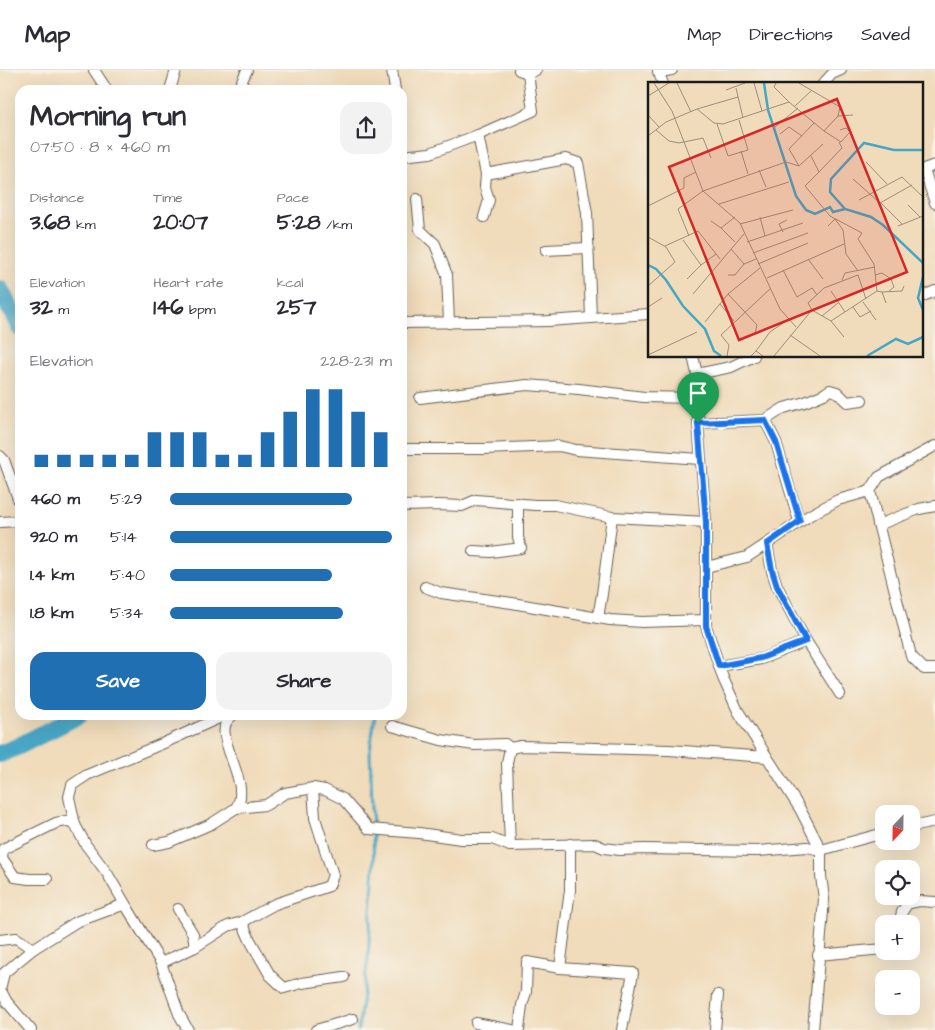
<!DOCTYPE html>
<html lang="en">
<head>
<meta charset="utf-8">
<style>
	body { margin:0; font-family:"Architects Daughter",sans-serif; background:#f2f2f3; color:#2b2b33; height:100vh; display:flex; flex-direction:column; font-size:19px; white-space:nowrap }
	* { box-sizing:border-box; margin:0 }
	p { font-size:16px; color:#7c7c81 }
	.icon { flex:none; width:28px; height:28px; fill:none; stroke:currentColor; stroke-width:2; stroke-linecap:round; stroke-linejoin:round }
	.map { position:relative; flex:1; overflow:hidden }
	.drawer { position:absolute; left:15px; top:15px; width:392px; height:635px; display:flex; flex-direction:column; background:#fff; border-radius:15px; box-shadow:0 5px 20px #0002 }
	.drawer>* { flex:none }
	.needle { width:32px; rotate:202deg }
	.buttons { position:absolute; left:875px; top:735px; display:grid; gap:10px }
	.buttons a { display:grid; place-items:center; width:45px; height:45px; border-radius:10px; background:#fff; box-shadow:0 5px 20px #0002; font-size:25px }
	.pin { position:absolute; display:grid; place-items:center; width:42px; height:42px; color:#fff; margin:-51px -21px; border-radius:50% 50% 50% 0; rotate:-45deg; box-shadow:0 0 5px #0007 }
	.pin .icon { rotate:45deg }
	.round { display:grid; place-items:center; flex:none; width:52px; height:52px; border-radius:15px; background:#f2f2f3 }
	.headline { display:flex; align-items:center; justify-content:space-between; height:85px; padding:0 15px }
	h1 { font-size:28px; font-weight:700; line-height:38px }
	.metrics { display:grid; grid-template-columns:repeat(3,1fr); gap:8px; height:85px; padding:5px 15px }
	.metrics div { display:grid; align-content:center }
	.metrics b { font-size:21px; font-weight:700 }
	.metrics small { font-size:14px; font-weight:400 }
	.metrics p { font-size:14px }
	.chart { height:140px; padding:10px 15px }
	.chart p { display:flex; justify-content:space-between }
	.chart svg { width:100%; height:90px; margin-top:5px; stroke:#1f6fb2; stroke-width:6 }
	.button { display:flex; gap:10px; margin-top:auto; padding:10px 15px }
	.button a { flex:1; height:58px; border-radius:15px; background:#1f6fb2; color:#fff; font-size:20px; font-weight:700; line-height:58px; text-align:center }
	.button a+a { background:#f2f2f3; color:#2b2b33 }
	ul { padding:0 15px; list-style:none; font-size:16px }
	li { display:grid; grid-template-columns:80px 60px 1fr; align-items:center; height:38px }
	li i { height:12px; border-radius:6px; background:#1f6fb2 }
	header { display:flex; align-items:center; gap:30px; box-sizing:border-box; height:70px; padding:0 25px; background:#fff; border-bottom:1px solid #e1e1e2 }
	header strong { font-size:24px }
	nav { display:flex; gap:28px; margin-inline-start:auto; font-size:18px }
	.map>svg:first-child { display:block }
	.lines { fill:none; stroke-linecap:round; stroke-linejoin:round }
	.stream { stroke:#46a6c5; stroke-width:3 }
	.river { stroke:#46a6c5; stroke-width:18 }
	.minor-casing { stroke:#665f53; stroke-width:12 }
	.minor { stroke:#fff; stroke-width:10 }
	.route-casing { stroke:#fff; stroke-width:10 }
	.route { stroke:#1a73e8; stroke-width:6 }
	.inset-river { fill:none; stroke:#46a6c5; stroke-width:2.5 }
	.inset-road { fill:none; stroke:#9b8f7b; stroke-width:1 }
	.view { fill:#d62828; fill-opacity:0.15; stroke:#d62828; stroke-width:2.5 }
	.inset-edge { fill:none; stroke:#1c1c1c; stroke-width:2.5 }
</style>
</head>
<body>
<header>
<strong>Map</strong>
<nav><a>Map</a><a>Directions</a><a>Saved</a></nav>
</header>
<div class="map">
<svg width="935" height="960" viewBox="0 0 935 960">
	<rect width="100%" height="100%" fill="#f7f3e8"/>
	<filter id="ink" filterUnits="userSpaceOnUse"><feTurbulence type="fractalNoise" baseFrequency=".02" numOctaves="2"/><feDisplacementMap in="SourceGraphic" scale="10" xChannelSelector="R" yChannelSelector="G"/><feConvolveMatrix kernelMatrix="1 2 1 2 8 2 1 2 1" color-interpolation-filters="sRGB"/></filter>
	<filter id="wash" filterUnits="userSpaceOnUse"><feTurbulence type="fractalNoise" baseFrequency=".0096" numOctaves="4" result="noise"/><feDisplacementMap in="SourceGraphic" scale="20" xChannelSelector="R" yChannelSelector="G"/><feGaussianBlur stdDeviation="1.12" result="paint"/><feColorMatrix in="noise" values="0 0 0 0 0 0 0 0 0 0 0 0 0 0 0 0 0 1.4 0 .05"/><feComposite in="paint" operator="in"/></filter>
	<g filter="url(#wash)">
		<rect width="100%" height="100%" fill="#f0dbba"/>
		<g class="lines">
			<polyline class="stream" points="358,960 368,889 374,795 370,680 375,645"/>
			<g class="river">
				<polyline points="0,219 20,258"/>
				<polyline points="0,684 19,676 79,645"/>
			</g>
		</g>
	</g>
	<g filter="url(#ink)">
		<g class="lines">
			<g class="minor-casing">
				<g id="minor">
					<polyline points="94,0 107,20"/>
					<polyline points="392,0 395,20"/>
					<polyline points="519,0 528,3 536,0"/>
					<polyline points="658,0 663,14"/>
					<polyline points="658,2 672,0"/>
					<polyline points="823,14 832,4 841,0"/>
					<polyline points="170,20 176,0"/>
					<polyline points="242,20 240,15 247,0"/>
					<polyline points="478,65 486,104 566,89 578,93 587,143 591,247"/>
					<polyline points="402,86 430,83 478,65 533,41 528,3"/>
					<polyline points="924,99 935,133"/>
					<polyline points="921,100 935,95"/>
					<polyline points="417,129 420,160 435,174 447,205 449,253"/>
					<polyline points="484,147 489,130 485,117 486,104"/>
					<polyline points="546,180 587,178"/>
					<polyline points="921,227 935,221"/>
					<polyline points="402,253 548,251 649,244"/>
					<polyline points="693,286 697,304 698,353 706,452 706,556 723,608 738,641 800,739 821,780 821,806 824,829 813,960"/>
					<polyline points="697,304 731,297 754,286"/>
					<polyline points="420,328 527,315 579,319 644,327 697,328"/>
					<polyline points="765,350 776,372 799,451"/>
					<polyline points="698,353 765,350 784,338 805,332 824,324 830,320 837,322 847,332 862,330"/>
					<polyline points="402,379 483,379 559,376 576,380 700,389"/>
					<polyline points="0,386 4,390 20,434"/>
					<polyline points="870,421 911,586 924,599 935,599"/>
					<polyline points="403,436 439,435 462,436 476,430 535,435 555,435 612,447 706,452"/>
					<polyline points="0,452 20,451"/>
					<polyline points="878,455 919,439 935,436"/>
					<polyline points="767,474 772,501 777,516 806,571"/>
					<polyline points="473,481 491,482 521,478 518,467 518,433"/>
					<polyline points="706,497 747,487 810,445 838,430 870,421 879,407 935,376"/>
					<polyline points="425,517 441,523 512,533 610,550 642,552 706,550"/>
					<polyline points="598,548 602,524 612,447"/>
					<polyline points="719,596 761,589 806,571 840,624"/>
					<path d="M232,646C207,662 254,711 236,738"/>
					<polyline points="392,656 441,670 474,675 505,674 510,678 521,676 669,680 767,687"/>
					<polyline points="510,678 507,693 510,776"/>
					<polyline points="75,755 69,727 72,715 87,705 164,673 221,647 227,649"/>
					<polyline points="911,757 935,752"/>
					<polyline points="153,775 169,772 211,754 236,738 266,735 285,723 313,718 325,720 343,729 369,759 419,763 461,769 492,769 510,776 595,774 604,778 620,780 644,779 758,781 807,777 821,780 884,763"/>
					<polyline points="47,809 29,809 15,807 2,788 3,779 56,753 66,751 75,755 86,775 107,803 125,834"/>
					<polyline points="178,839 193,864 195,877"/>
					<polyline points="242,852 250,870 270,905 284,918 302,913 344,907"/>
					<polyline points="899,854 902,842 907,834 920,831 935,832"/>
					<polyline points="0,870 16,868 33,879"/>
					<polyline points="818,885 884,879"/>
					<polyline points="161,893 195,877 228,856 242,852 275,834 329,816 333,805 315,748 313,718"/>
					<polyline points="560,898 570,820 570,774"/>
					<polyline points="476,953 512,960"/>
					<polyline points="31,960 7,932 0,919 4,903 33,879 76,852 125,834 161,893 179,944 188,960"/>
					<polyline points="316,960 353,949"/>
					<polyline points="519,960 522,935 526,922 527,892 560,898 633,903 622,960"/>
					<polyline points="715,960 718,925"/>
				</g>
			</g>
			<use href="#minor" class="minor"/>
		</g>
	</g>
	<g class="lines" filter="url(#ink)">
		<g class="route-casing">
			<polygon id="route" points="765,350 776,372 800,451 767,474 772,500 777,516 806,571 761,588 719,596 706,556 706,452 698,353"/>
		</g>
		<use href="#route" class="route"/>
	</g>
	<g transform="translate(648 12)">
		<rect width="275" height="275" fill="#f0dbba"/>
		<path class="inset-river" d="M116,1L120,28L148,114L158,128L167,132L182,125L185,130L197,127M275,68H246L216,61L183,97L182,110L197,127L223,135L235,143L275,181M0,183L8,187L18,198L35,224L57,247L66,269L73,274M275,195L270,216L275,228M219,274L248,257L260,262L275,255"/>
		<path class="inset-road" d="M6,1L24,29L55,109L92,141L132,227L148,245M29,1L43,30M106,1L114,29M128,1L126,5L141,20M88,6L95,36M78,8L97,1M0,14L21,1M147,24L163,9M49,27L90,15M0,33L11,45M190,34L205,33M69,42L80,74L100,68L91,38M127,45L150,26M8,48L21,59L31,61L55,56L63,76M176,49L193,60L202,50L198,46L192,48M132,52L141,45L154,54M0,54L18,40L49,27L66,41L75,42L141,20L176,49L190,34L192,25L151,1M93,69L100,92M163,74L171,90L157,104L182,134L214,151L210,157L226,182L229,209L234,210L238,221M218,80L239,102M151,84L141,67L166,41M111,88L118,105M171,90L194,66L191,60M205,97L232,121L264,103M211,118L254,95L275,115M233,121L254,142M71,122L141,100M260,123L272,135M0,124L36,106V96L48,90M112,135L117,154M63,139L73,146L87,135M92,142L145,128M180,144L187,137L195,148L198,172L210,189M250,144L275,134M73,146L87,160M135,150L131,142L139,138M41,154L30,127L55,109L138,80L151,84L175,62M0,155L18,165L27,180L0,204M35,158L53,183L68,172M99,160L155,141M17,164L50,149L72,177M83,167L96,182M105,171L160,151M160,177L175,197M110,182L160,161M135,188L149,215L164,206L169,213M80,193H87L96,182L108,177M210,193L218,217M227,193L234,191L243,197L246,205L241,209M119,196L196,162M39,197L53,183M194,198L197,191L227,185M183,209L197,230M234,210L254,209L256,204M45,212L96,152M80,212L109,243L107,252M215,220L228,238M72,222L86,239M0,225L14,216M205,225L212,235L223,229M174,234L190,221M183,239L229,209M57,240L80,212L112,186M142,253L172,274M196,255L183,239L164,228L160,221L176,206L210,193M108,269L122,250L141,237M0,273L49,250M79,274L81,263L73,253L123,206M103,274L108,269L115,274M126,274L164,228"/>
		<path class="view" d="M189,17L259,190L91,258L21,85Z"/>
		<rect width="275" height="275" class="inset-edge"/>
	</g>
</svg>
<div class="buttons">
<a><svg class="needle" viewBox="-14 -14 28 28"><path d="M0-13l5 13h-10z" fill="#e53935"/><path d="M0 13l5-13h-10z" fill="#7c7c81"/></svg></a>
<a><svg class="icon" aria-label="locate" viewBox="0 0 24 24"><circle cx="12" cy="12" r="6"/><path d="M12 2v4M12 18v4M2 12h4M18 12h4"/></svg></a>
<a>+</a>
<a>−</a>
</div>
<div class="pin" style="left:698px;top:353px;background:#1e9e55"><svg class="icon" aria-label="arrive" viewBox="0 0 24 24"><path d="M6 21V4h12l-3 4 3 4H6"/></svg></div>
<section class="drawer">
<div class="headline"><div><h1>Morning run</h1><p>07:50 · 8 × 460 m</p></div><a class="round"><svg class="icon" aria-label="share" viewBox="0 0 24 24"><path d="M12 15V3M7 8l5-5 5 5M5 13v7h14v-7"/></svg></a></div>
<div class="metrics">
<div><p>Distance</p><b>3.68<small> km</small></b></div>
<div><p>Time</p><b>20:07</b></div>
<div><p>Pace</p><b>5:28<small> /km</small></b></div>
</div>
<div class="metrics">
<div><p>Elevation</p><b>32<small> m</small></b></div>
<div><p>Heart rate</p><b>146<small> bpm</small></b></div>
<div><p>kcal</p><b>257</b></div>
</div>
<div class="chart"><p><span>Elevation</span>228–231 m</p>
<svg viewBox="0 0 160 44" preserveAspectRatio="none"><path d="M5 44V38M15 44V38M25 44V38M35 44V38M45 44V38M55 44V27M65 44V27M75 44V27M85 44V38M95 44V38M105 44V27M115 44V17M125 44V6M135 44V6M145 44V17M155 44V27"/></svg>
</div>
<ul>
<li><b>460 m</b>5:29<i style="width:82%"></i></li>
<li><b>920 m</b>5:14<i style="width:100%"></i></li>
<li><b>1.4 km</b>5:40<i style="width:73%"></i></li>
<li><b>1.8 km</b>5:34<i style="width:78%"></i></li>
</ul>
<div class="button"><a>Save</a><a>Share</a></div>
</section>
</div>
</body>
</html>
